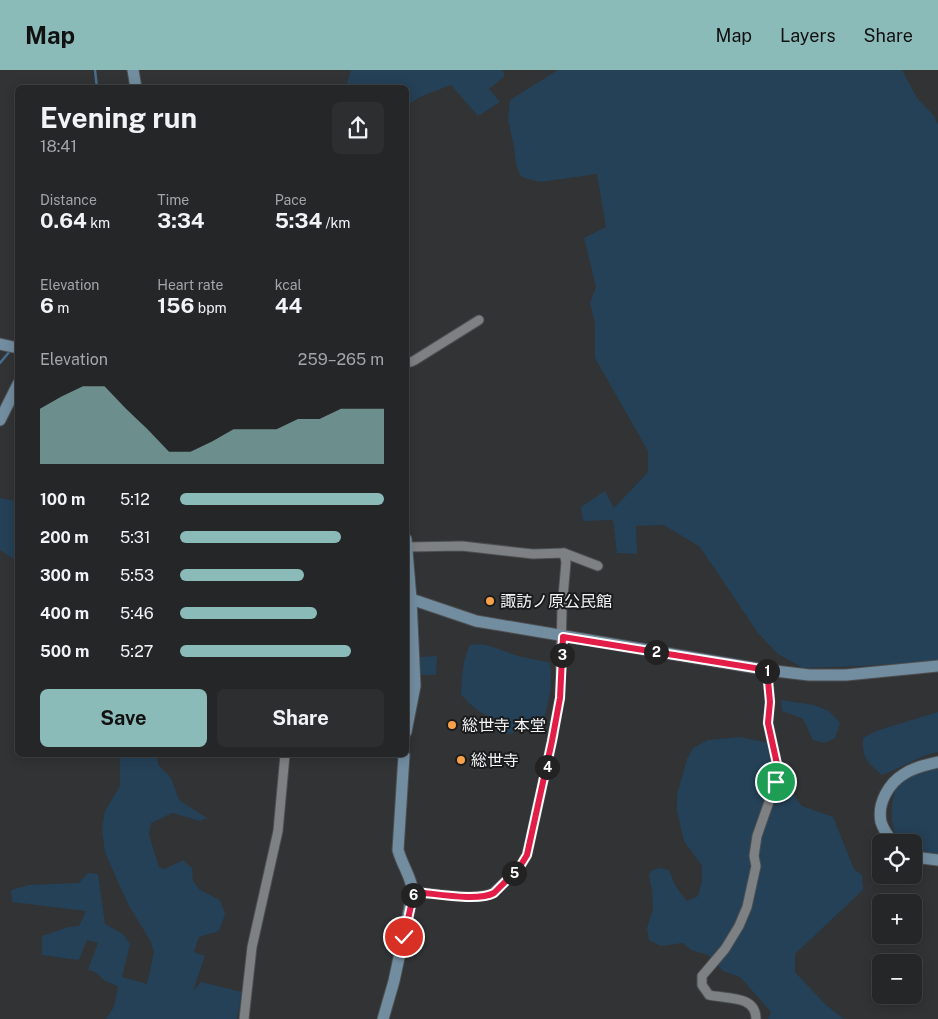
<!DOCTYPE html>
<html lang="en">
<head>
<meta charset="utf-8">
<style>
	body { margin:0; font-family:"Public Sans","Noto Sans JP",sans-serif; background:#2d2e30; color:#f1f3f6; height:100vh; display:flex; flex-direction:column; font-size:19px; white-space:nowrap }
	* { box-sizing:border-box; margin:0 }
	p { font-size:16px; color:#a3a5a8 }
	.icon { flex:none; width:28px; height:28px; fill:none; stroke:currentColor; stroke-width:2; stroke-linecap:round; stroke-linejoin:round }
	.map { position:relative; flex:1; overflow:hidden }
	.drawer { position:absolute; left:15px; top:15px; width:394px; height:672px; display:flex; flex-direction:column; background:#252628; border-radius:8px; box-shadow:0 2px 12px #0003,0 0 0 1px #424345 }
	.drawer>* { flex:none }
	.tools { position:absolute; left:872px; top:764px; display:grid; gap:10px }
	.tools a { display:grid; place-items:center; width:50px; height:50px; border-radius:8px; background:#252628; box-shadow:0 2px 12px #0003,0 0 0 1px #424345; font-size:25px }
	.pin { position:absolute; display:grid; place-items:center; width:42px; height:42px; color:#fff; margin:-21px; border:2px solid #fff; border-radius:50%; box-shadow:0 1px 5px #0007 }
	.km { position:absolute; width:25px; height:25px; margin:-12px; border-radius:50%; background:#222; color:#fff; font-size:14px; line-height:25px; text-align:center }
	.round { display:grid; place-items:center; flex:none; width:52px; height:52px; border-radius:8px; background:#2d2e30 }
	.summary { display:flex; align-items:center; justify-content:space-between; height:85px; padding:0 25px }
	h1 { font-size:28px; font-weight:700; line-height:38px }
	.stats { display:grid; grid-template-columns:repeat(3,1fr); gap:8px; height:85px; padding:5px 25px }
	.stats div { display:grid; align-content:center }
	.stats b { font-size:21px; font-weight:700 }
	.stats small { font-size:14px; font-weight:400 }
	.stats p { font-size:14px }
	.chart { height:140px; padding:10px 25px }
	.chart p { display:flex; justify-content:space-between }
	.chart svg { width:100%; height:90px; margin-top:5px; fill:#8bbbb9; opacity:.7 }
	.button { display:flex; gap:10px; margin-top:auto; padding:10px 25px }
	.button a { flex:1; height:58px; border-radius:8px; background:#8bbbb9; color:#111; font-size:20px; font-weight:700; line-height:58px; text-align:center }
	.button a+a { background:#2d2e30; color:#f1f3f6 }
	ul { padding:0 25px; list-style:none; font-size:16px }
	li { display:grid; grid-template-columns:80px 60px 1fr; align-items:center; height:38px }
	li i { height:12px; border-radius:6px; background:#8bbbb9 }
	header { display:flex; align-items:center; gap:30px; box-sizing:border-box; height:70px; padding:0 25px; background:#8bbbb9; color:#111 }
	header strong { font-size:24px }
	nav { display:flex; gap:28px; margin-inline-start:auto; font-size:18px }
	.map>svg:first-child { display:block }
	.green { fill:#254157 }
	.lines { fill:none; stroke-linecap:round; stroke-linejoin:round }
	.stream { stroke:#466e8d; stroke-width:2.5 }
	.street-casing { stroke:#4d4f51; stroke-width:11 }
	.secondary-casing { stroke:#4d4f51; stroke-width:13 }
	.street { stroke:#7e8183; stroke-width:9 }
	.secondary { stroke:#728da0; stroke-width:11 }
	.route-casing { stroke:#fff; stroke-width:10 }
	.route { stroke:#e11d48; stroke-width:6 }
	.poi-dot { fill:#f8a14a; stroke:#1a1b1c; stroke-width:2 }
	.labels { text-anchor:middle; stroke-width:4; stroke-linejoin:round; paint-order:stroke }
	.poi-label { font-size:16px; fill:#f3f4f6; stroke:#1a1b1c; text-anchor:start }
</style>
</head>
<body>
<header>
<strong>Map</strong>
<nav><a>Map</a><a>Layers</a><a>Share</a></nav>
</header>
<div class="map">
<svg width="938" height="949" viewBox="0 0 938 949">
	<rect width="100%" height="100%" fill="#313335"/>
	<g class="green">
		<polygon points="351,0 502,0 505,6 489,19 500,32 478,46 451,15 422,26 406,36 406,18 346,17"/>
		<polygon points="558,0 902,0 917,28 934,46 938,55 938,591 861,596 803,598 778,584 758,563 700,477 664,455 636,456 637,484 617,483 613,450 583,451 581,437 605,421 614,438 648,402 648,381 595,288 595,254 590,233 596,217 584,168 606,157 597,104 540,112 524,108 520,105 516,94 514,76 508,50 510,30"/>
		<polygon points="0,428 17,431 17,491 0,480"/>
		<path d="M481,574C497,577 511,585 527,588C535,590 542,590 550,593C553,615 549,629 544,650L509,664L497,663L499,650C481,645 474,638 461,625C462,608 462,591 470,575Z"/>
		<polygon points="437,586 436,605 421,605 420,587"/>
		<polygon points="781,630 814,635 829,641 840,653 835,668 825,673 813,670 803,649 782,641"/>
		<path d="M938,642V682C918,686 902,698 882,705C867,692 862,689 863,668L876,661Z"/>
		<path d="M740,667L769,673L774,693L786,714L802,736L833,747L854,799L862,805L863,820L795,884V902L826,935L844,949H768L771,942L740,907L723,901L708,885L691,880L683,873L661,876L649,870L647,858L653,839L652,821L649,805L652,800L661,798L669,800C673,812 678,821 687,831L698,826L702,811V796L684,771L677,741V725L687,689L693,678L708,670Z"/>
		<polygon points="120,685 156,685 159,696 171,708 179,730 207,748 200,751 172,743 151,753 149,765 159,797 165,799 183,790 192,798 193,811 200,820 220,830 225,844 219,861 199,867 194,882 205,886 193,921 201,912 242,922 237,949 106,949 114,937 118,916 105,911 95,902 88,900 98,873 87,870 79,890 42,885 42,866 68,857 79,856 86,841 12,832 11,820 29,815 79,813 88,803 98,804 105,854 123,864 130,874 122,907 147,914 154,882 150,870 129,836 118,812 105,782 102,759 105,741 120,716"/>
		<path d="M938,695V784H923L914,781V772H899C889,750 890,739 896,717L916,702Z"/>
	</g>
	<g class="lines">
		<g class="stream">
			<polyline points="95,0 97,18"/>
			<polyline points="0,293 10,281"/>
		</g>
		<g class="street-casing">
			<g id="street">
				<polyline points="406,292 411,292 415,290 479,250"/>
				<polyline points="407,477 462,476 533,484 564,483 598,496"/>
				<path d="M413,822C433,823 477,831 493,823L519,798L527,785L552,671L560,627L562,538L566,492L564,483"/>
				<polyline points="244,949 252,877 278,761 285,685"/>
				<path d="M756,949C756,925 727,929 709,925L702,915V906L725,879L739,856L747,837L756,796L754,786L757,766L776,712L777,694L768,653L770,632L767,600"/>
			</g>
		</g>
		<g class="secondary-casing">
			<g id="secondary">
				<polyline points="133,0 136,18"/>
				<polyline points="0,274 18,278"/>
				<polyline points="0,350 18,314"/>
				<polyline points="406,469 411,529 415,616 406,662"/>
				<polyline points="411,529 476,551 767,600 809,605 846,605 938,596"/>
				<path d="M893,772C888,766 883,759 881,752C877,733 889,713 904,704C914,697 926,695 938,692"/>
				<polyline points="914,787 938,790"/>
				<path d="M383,949L394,911L413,822C411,806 402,795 398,780L404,685"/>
			</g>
		</g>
		<use href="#street" class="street"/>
		<use href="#secondary" class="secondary"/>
	</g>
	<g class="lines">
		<g class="route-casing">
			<path id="route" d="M404,867L414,822C433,823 477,832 494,823L519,798L527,785L552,671L560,628L563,567L767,600L770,632L768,653L777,694L776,712"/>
		</g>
		<use href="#route" class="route"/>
	</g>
	<g class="poi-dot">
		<circle cx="490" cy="531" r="5"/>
		<circle cx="452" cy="655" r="5"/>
		<circle cx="461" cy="690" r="5"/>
	</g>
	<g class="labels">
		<g class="poi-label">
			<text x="500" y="537">諏訪ノ原公民館</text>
			<text x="462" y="661">総世寺 本堂</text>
			<text x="471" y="696">総世寺</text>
		</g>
	</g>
</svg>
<div class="tools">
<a><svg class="icon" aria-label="locate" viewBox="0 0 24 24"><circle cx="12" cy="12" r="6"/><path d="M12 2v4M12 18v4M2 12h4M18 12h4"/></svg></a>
<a>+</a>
<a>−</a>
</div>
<div class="pin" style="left:776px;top:712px;background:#1e9e55"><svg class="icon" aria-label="arrive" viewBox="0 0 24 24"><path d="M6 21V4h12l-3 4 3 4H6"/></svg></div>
<div class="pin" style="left:404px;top:867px;background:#d93025"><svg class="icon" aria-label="check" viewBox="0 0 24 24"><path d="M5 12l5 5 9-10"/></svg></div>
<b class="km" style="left:767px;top:601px">1</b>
<b class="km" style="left:656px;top:582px">2</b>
<b class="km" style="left:562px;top:585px">3</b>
<b class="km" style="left:547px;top:697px">4</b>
<b class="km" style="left:514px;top:803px">5</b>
<b class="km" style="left:413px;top:825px">6</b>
<section class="drawer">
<div class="summary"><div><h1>Evening run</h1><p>18:41</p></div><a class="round"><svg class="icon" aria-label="share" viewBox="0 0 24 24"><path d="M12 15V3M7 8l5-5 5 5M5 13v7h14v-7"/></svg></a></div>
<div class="stats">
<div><p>Distance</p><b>0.64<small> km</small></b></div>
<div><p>Time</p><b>3:34</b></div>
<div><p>Pace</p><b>5:34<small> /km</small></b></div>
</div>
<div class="stats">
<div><p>Elevation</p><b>6<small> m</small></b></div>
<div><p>Heart rate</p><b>156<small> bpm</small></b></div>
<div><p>kcal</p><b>44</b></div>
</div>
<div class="chart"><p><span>Elevation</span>259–265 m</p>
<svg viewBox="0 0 160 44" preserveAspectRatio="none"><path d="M0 44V17L10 11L20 6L30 6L40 17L50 27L60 38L70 38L80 33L90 27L100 27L110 27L120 22L130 22L140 17L150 17L160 17V44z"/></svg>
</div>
<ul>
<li><b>100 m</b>5:12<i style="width:100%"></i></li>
<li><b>200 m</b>5:31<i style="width:79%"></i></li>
<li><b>300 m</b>5:53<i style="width:61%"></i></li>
<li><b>400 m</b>5:46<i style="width:67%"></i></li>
<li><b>500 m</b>5:27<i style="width:84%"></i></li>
</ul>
<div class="button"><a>Save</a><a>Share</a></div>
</section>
</div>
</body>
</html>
